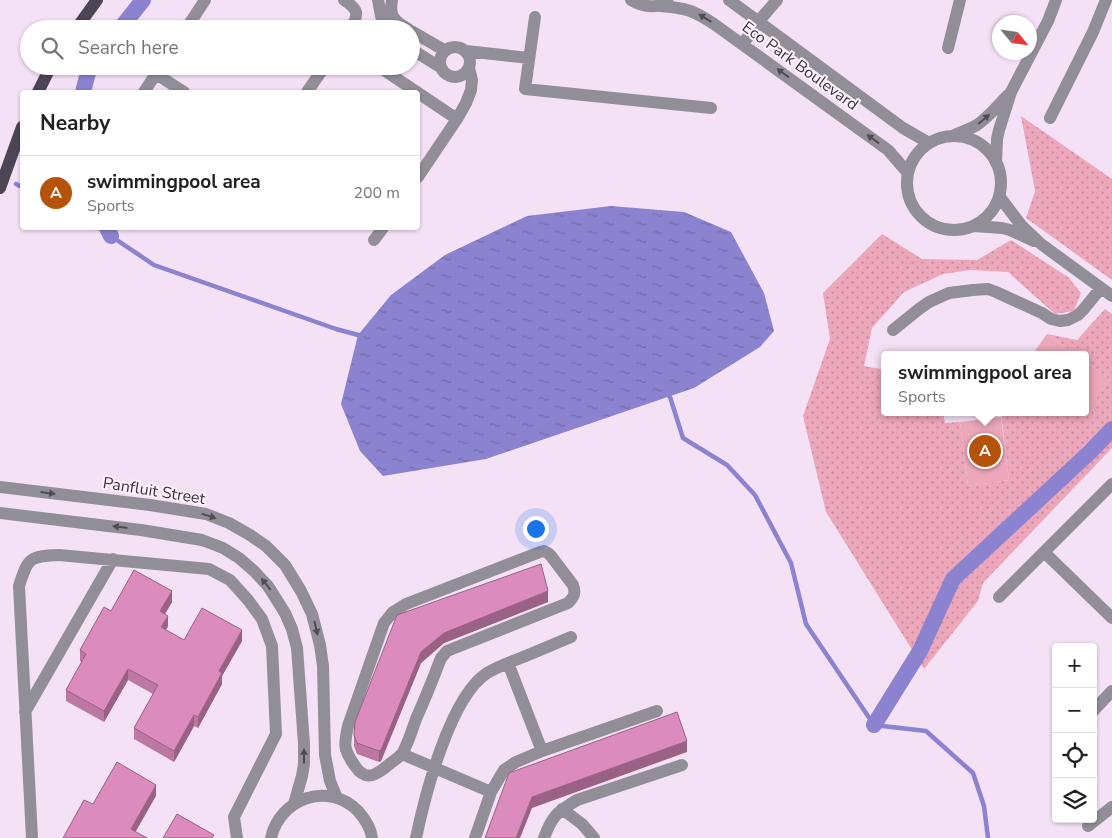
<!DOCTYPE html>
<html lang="en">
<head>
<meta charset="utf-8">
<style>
	body { margin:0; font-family:"Nunito Sans",sans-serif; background:#f6f6f6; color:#202124 }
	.controls { position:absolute; right:15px; bottom:15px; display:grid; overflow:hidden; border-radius:5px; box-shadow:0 1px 4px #0004 }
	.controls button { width:45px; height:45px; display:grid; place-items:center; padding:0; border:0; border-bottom:1px solid #e0e0e0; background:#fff; color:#202124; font:25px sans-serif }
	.compass { position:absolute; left:992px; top:15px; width:45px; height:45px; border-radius:50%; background:#fff; box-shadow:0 1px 4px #0004; rotate:119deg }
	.you { position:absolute; left:535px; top:528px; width:18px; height:18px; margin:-12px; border:4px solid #fff; border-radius:50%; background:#1a73e8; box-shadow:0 0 0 8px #1a73e833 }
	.badge { display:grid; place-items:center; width:32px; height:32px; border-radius:50%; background:#b45309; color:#fff; font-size:16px; font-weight:700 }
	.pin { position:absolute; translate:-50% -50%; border:2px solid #fff; box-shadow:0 1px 5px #0006 }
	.popup { position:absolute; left:881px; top:351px; width:208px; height:65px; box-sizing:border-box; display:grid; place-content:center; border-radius:5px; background:#fff; filter:drop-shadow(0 1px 4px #0005); font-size:16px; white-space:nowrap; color:#757577 }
	.popup b { font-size:19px; color:#202124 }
	.popup::after { content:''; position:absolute; left:50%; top:100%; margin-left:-10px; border:10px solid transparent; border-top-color:#fff }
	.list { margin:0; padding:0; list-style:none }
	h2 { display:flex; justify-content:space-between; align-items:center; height:65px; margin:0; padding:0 20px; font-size:21px }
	h2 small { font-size:16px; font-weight:400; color:#757577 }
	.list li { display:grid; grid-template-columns:32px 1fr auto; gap:15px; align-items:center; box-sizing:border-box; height:75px; padding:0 20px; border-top:1px solid #e0e0e0 }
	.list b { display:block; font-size:19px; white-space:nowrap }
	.list p { margin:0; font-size:16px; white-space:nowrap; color:#757577 }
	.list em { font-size:16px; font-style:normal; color:#757577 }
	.icon { flex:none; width:28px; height:28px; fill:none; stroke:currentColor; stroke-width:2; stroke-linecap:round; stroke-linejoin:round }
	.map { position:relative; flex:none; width:1112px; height:838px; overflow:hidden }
	.search { position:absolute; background:#fff; box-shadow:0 1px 4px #0004; left:20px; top:20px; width:400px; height:55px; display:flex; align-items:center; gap:12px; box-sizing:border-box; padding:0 18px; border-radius:28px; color:#757577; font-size:19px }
	.panel { position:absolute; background:#fff; box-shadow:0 1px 4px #0004; left:20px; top:90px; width:400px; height:140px; border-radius:5px }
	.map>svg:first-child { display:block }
	.grass { fill:#eda7bb }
	.park { fill:url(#park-dots) }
	.water { fill:url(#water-ripples) }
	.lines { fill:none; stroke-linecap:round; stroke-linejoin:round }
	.stream { stroke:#8b82d0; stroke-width:4.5 }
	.canal { stroke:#8b82d0; stroke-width:16 }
	.minor { stroke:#928e97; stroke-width:12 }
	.major { stroke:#4c4555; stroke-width:12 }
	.wall { fill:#bc78a3 }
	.shaded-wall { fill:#996184 }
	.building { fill:#db8bbd; stroke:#996184 }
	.oneway { fill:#524b54 }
	.labels { text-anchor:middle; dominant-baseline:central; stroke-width:4; stroke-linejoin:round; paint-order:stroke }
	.street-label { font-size:16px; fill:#3d353d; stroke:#fdf1fd }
</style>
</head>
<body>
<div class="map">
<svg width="1112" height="838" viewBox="0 0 1112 838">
	<defs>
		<pattern id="park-dots" width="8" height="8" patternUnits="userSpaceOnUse" patternTransform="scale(1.25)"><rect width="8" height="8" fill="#eda7bb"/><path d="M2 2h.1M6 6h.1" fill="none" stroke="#c18999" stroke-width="1.8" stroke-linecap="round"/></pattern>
		<pattern id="water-ripples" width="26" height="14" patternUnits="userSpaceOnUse" patternTransform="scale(1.25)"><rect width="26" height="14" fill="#8b82d0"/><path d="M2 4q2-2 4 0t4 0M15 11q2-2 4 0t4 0" fill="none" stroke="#736baa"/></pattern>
	</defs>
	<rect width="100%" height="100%" fill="#f4e1f5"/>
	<path class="grass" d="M1047,334l29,21h-44z
		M1085,361l25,19 -23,33 -2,-2z
		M1001,417l8,63 -41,6 -8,-64z"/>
	<path class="park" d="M1021,116l91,63v101l-86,-62 9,-27z
		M882,234l40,25 55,1 34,-20 57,37 13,16 -7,18 -19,3 -47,-42 -38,-2 -27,4 -39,18 -32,36 -8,38 21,4v42h58l2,11 15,-1 8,64 41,-6 -8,-68h84v-1l2,1 23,-32 -25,-19v-6h-9l-29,-21 30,6 28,-31 7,5v134l-129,135 -5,18 -54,68 -98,-157 -23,-96 27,-77 -7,-46z"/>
	<path class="water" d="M611,206l73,6 47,20 33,61 10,38 -14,16 -66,41 -208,71 -103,17 -23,-25 -19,-47 17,-69 33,-40 54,-40 82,-39z"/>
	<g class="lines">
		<path class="stream" d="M16,184l6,3
			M99,228l55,37 182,64 26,7
			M667,394l3,3 13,41 44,27 28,30 36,68 15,61 68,101 52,6 47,42 11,33 4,32"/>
		<path class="canal" d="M120,29l23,-29
			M83,92l6,-23 2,-3
			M107,228l4,8
			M874,725l46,-74 33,-72 137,-127 22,-23"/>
		<path class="minor" d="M344,0c14,9 16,14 6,29
			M378,0l3,16 4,13
			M392,0c-3,16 2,21 16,29
			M631,0c11,7 24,8 37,3
			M729,0l174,128 26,15
			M660,6c26,2 33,4 54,18l174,126 20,23
			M535,17l-10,72 186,19
			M186,29l19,-29
			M411,31l33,19
			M743,44l15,-22 19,-22
			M440 62a15 15 0 1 1 30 0a15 15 0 1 1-30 0Z
			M948,48l12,-48
			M411,49l29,18
			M466,51l63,7
			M378,66l79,53
			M156,74l28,18
			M144,92l17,-26
			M307,92l18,-26
			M1050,118l43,-86 13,-32
			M954,135c8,-3 16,-6 23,-10 12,-8 21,-20 31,-30
			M907 183a47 47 0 1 1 94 0a47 47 0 1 1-94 0Z
			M996,163l1,-24 2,-9 12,-38 37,-71 8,-21
			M418,177l39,-58 9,-16 5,-13 1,-10 -3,-12
			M999,196l22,29 20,19 71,52
			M974,226l28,2 8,2 24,11
			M374,240l9,-12
			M893,330l26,-21 10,-7 20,-9 24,-3 15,-1 8,3 46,21 9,6 9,2 8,-1 10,-5 5,-5 18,-22
			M0,487l150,18 56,9 23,9 21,12 16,11 19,19 16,26 11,23 8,31 3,21 2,89 5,26 7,17
			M0,513l141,17 61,10 21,8 16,10 15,13 14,15 17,27 7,16 5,19 7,96v20l-2,12 -8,28
			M544,551l4,2 3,3 22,29c3,8 1,12 -5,18l-121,48 -6,7c-8,21 -16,41 -25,61 -4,11 -7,22 -13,33 -2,4 -7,7 -11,10 -13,11 -25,22 -37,4 -12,-17 -11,-21 -7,-40l36,-103 9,-11 13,-8 134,-52z
			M1044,552l68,66
			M999,597l113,-113
			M508,663l34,88
			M1093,711l19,-20
			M25,712l88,-153
			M402,754l89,38
			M562,809l20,15 12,14
			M1088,826l24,-19
			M32,838l-13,-252c9,-28 10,-30 40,-31l150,14 21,11 18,20 14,19 10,27 4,88 -42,83 3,21
			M271,838c9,-40 57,-57 87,-27 7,8 13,17 14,27
			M416,838c9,-43 34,-141 71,-165 10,-6 21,-10 31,-14 18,-7 36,-15 53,-22
			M475,838l16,-46 13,-22 12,-8 26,-11 115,-40
			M544,838c8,-22 13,-26 33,-38l105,-35"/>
		<path class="major" d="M76,29l21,-29
			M38,92l13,-26
			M0,188l22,-61"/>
	</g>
	<path class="wall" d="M172,602l-7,12 3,12 -2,4 18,10 58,1 -20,35v8l-24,44 -4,-2 -20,36 -40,-23v-11l19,-34 -25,-14 -24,42 -38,-21v-11l16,-28 -2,-1v-11z
		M548,602l-104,41 -23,20 -40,98 -2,1 -22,-8 -3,-8v-18l43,-113z"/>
	<path class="shaded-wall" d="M172,591v11l-12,20v-11z
		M548,591v11l-104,41 -23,20 -40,98 -2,1v-11l42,-99 23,-19z
		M168,616v10l-7,12v-11z
		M242,630v11l-20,35v8l-24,44v-11l21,-46z
		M128,669v11l-24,42v-11z
		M194,715v11l-20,36v-11z
		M687,741v11l-155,56 -12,30h-4l16,-41z
		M156,785v11l-24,42 -1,-9z"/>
	<path class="building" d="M541,564l7,27 -104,42 -23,19 -40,98 -2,1 -22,-8 -3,-8 1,-13 42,-107z
		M134,570l38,21 -12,20 8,5 -7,11 23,13 18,-32 40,22 -23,41 3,2 -24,44 -4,-2 -20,36 -40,-23 24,-43 -30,-16 -24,42 -38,-21 20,-36 -6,-4 24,-43 7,4z
		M677,712l10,29 -155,56 -16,41h-31l24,-65z
		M117,762l39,23 -25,44 16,9h-84l21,-38 9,4z
		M177,814l37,21 -2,3h-49z"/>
	<defs><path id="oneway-solid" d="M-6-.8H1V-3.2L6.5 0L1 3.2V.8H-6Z" transform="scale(1.25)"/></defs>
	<g class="oneway">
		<use href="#oneway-solid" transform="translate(705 18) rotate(-149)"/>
		<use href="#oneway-solid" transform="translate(783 73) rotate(-144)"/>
		<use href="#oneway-solid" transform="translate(984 119) rotate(-41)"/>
		<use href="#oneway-solid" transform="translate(873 139) rotate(-144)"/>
		<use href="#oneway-solid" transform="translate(48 493) rotate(7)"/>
		<use href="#oneway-solid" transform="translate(209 516) rotate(17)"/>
		<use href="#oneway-solid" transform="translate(120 527) rotate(-173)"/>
		<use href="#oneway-solid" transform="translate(266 584) rotate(-129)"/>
		<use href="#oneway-solid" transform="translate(316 628) rotate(77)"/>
		<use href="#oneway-solid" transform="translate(304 756) rotate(-90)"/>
	</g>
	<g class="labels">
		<g class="street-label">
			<text transform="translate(800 66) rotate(36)">Eco Park Boulevard</text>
			<text transform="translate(154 491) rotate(9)">Panfluit Street</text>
		</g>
	</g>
</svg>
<div class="controls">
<button>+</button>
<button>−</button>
<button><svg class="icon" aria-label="locate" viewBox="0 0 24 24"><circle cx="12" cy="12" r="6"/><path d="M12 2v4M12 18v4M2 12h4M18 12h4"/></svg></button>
<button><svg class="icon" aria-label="layers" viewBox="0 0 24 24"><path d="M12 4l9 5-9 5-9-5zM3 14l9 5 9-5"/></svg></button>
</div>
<svg class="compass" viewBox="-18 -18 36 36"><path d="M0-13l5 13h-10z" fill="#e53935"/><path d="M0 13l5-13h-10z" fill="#757577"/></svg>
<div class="you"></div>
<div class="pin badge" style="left:985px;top:451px">A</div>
<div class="popup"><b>swimmingpool area</b>Sports</div>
<div class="search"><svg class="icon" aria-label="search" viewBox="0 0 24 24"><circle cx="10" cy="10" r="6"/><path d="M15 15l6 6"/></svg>Search here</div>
<section class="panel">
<h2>Nearby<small></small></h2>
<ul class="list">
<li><span class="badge">A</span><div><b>swimmingpool area</b><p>Sports</p></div><em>200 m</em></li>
</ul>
</section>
</div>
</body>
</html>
